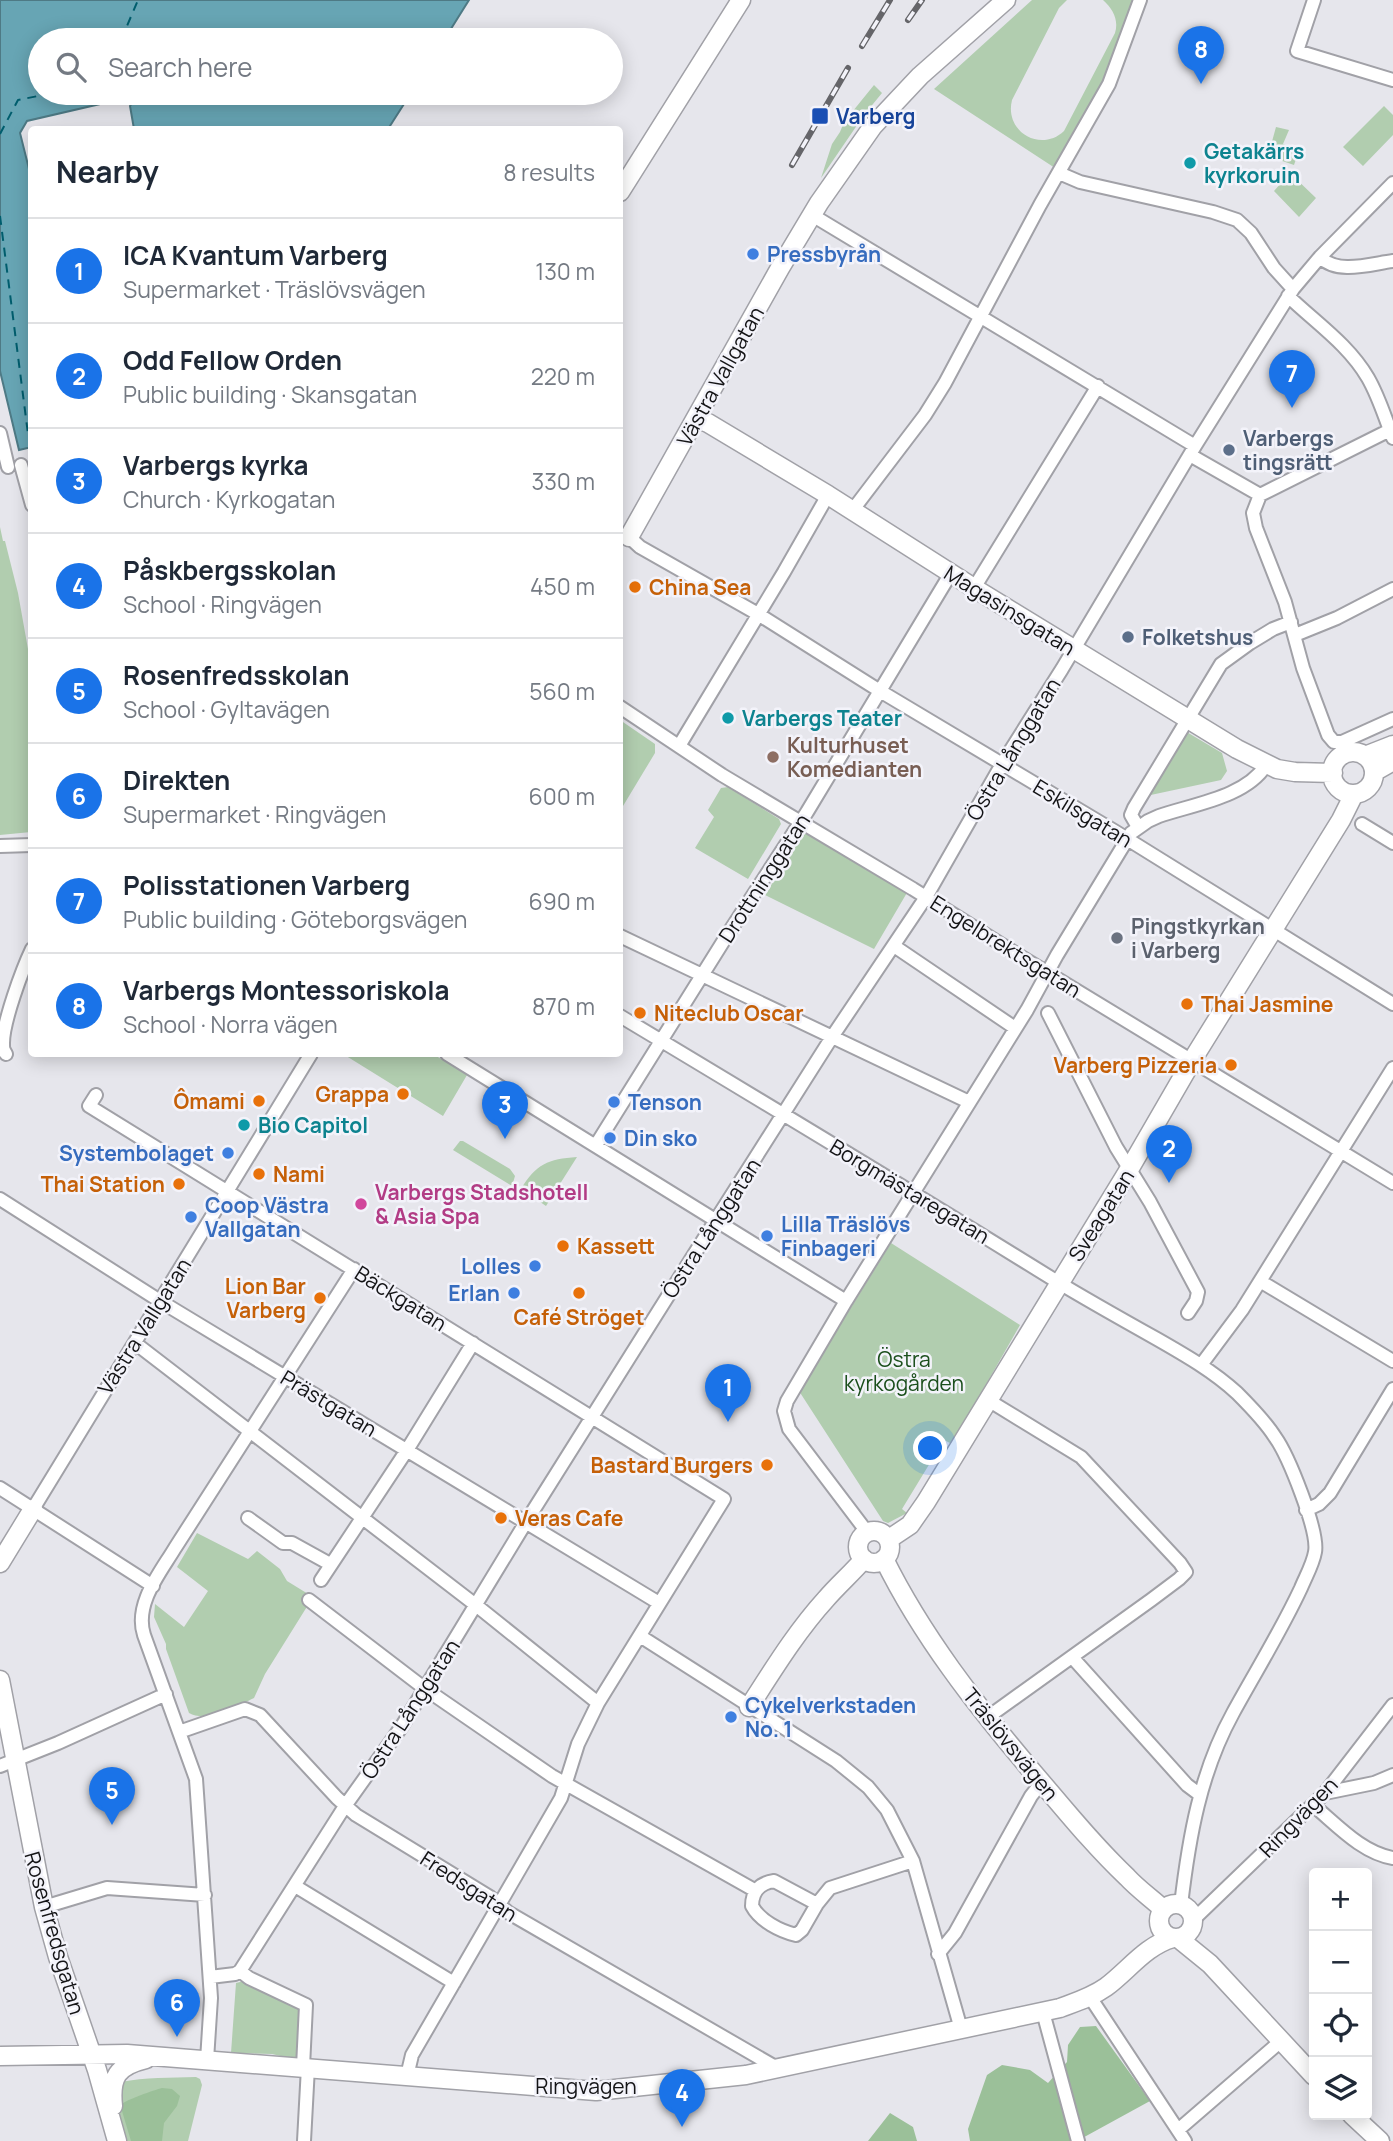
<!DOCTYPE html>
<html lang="en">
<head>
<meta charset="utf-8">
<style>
	body { margin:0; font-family:Manrope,sans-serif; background:#f2f2f3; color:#1f2937 }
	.controls { position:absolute; right:21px; bottom:21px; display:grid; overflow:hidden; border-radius:7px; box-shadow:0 4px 18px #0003 }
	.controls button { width:63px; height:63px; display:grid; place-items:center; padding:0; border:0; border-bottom:2px solid #e0e1e3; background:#fff; color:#1f2937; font:35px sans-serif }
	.you { position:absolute; left:931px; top:1449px; width:24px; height:24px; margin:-18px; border:5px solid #fff; border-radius:50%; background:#1a73e8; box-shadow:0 0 0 10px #1a73e833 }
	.badge { display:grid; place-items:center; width:46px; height:46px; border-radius:50%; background:#1a73e8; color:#fff; font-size:23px; font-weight:700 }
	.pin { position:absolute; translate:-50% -58px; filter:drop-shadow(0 2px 4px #0008) }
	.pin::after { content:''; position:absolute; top:37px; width:24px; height:21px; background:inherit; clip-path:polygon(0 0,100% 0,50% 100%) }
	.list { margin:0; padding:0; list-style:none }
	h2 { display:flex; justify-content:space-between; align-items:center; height:91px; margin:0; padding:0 28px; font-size:30px }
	h2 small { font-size:23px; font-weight:400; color:#747a83 }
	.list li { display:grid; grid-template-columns:46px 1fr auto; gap:21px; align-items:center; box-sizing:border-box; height:105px; padding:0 28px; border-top:2px solid #e0e1e3 }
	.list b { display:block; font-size:26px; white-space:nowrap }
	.list p { margin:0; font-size:23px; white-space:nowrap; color:#747a83 }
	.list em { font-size:23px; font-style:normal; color:#747a83 }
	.icon { flex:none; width:38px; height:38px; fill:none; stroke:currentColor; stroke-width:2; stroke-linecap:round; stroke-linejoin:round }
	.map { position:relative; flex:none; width:1393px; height:2141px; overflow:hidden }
	.search { position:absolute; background:#fff; box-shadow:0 4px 18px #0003; left:28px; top:28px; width:595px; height:77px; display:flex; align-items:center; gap:18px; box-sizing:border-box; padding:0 24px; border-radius:38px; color:#747a83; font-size:26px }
	.panel { position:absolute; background:#fff; box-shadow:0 4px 18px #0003; left:28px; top:126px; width:595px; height:931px; border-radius:7px }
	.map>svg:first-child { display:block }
	.green { fill:#b1cdaf }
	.forest { fill:#9bc099 }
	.water { fill:#67a5b4; stroke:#4e7a85; stroke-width:2 }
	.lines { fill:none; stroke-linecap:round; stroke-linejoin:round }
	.ferry { stroke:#005d6d; stroke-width:2; stroke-dasharray:9 7; stroke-linecap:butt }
	.street-casing { stroke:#a1a1a7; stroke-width:16 }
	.secondary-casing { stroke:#a1a1a7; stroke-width:21 }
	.street { stroke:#fff; stroke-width:12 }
	.secondary { stroke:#fff; stroke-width:18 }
	.rail-casing { stroke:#656569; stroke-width:6 }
	.rail { stroke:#f3f3fa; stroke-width:3.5; stroke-dasharray:10; stroke-linecap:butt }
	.transit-dot { fill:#1a4fb4; stroke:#f3f3fa; stroke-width:2.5 }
	.culture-dot { fill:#0f9aa8; stroke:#f3f3fa; stroke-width:2.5 }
	.shop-dot { fill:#3f7fe0; stroke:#f3f3fa; stroke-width:2.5 }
	.service-dot { fill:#5c6f8a; stroke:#f3f3fa; stroke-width:2.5 }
	.food-dot { fill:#e8710a; stroke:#f3f3fa; stroke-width:2.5 }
	.education-dot { fill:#8d6e63; stroke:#f3f3fa; stroke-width:2.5 }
	.worship-dot { fill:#6b7280; stroke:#f3f3fa; stroke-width:2.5 }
	.hotel-dot { fill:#d1479c; stroke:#f3f3fa; stroke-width:2.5 }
	.labels { text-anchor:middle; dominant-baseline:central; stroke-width:5; stroke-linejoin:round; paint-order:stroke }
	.transit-label { font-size:21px; font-weight:bold; fill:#164399; stroke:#f3f3fa; text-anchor:start }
	.culture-label { font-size:21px; font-weight:bold; fill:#0d838f; stroke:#f3f3fa; text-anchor:start }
	.shop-label { font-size:21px; font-weight:bold; fill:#366cbe; stroke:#f3f3fa; text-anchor:start }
	.street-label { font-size:21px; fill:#141416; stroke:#f3f3fa }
	.service-label { font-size:21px; font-weight:bold; fill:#4e5e75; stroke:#f3f3fa; text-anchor:start }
	.food-label { font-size:21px; font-weight:bold; fill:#c56008; stroke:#f3f3fa; text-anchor:start }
	.education-label { font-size:21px; font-weight:bold; fill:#785e54; stroke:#f3f3fa; text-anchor:start }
	.worship-label { font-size:21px; font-weight:bold; fill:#5b616d; stroke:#f3f3fa; text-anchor:start }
	.hotel-label { font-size:21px; font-weight:bold; fill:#b23c85; stroke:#f3f3fa; text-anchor:start }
	.park-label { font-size:21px; fill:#1b4f1c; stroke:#f3f3fa }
</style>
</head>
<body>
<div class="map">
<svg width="1393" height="2141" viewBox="0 0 1393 2141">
	<rect width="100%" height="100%" fill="#e6e6ec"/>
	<path class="green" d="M1032,0h35l-8,8 -47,92c-8,32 29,53 52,31l51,-98c4,-13 -2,-24 -12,-33h30c-16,61 -47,114 -78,168l-121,-79z
		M874,85l8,8 -18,22 -43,63 11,-34 8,-12 4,-10z
		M1384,106l9,9v20l-30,31 -20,-19z
		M1276,127l13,3 -6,14 16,6 -5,15 -26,-9z
		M1290,173l26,25 -17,19 -25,-26z
		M0,527l3,14h2l13,52 13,73v166l-31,3z
		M620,720l35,24v9l-35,58z
		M1185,731l37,22 5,18 -6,9 -75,16z
		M728,787l51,32 2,5 -33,55 -53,-31 19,-31 -6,-7 13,-22z
		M806,830l102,61 -34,58 -109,-54z
		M343,1054h90l34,21 -24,41z
		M460,1141h3l47,28 5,7 -3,10 -59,-36z
		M577,1157l-31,49 -25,-17c15,-25 27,-30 56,-32z
		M891,1243l129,82 -68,119 -8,-4 -42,69 5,4 -19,10 -5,-2 -84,-130z
		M197,1533l51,26 9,-8 23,18 7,12 26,16 -48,77 -11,24c-18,9 -47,25 -65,15l-23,-64v-5l-12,-27 1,-13 29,23 24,-36 -31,-24z
		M244,1981l56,27 -3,49 -8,1 -17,-4 -41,-1 5,-70z
		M196,2077l4,2 2,6 -14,56h-65l-4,-30 2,-29c24,-5 50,-4 75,-5z"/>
	<path class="forest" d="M1096,2026l54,75 -73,40h-107l-2,-12 19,-54 15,-10 28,5 18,13 19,-21 1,-17 12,-18z
		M162,2088l10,1 8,7 -3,10 -13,17 -2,18h-31l-9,-30v-7c4,-4 32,-14 40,-16z
		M890,2113l23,14 4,14h-49z"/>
	<path class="water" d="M0,0h469l-25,40h-404v53h371l-23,36h-254l-4,-23 5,-7 -4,-4 -5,3 -99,23 -7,12 12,48v266l-13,3 -19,-79z"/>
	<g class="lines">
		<path class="ferry" d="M121,40l17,-40
			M0,134l18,-34 35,-7
			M0,216l28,218h4"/>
		<g class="street-casing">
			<path id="street" d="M1314,0l-17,51 96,29
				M1059,173l21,9 133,30 24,8 14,13 23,35 19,21
				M812,215l383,231
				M1320,257c18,18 50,7 73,4
				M1288,296c28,27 60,48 80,82 11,19 17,40 25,60
				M0,433l8,34
				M1190,455l70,40 130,-65
				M21,465l11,40
				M1260,495l-7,18 3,15 29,74 18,66 25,67 6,7h8l51,-23
				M852,511l73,-96 20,-32 95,-178 69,-121 31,-84
				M629,537l11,10 118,67 122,77 236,141 277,172
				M974,588l124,-202
				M1295,635l42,-17 56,-29
				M620,707l102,68 191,114 110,69 370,225
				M679,746l105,-174 44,-77
				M1362,824l31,19
				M1138,827l-7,-12 3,-7 87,-144 29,-21 23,-14 18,-7
				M0,846l32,-1
				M620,936l349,166
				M894,946l121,82
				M1048,1013l68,134 34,55 48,90 -2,9 -8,12
				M620,1016c145,87 291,175 436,265 33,20 67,39 101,58 28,16 56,32 80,54 13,13 28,28 38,44 13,18 44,94 40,115 -2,12 -9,24 -14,36 -20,43 -45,83 -68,125 -33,60 -44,124 -52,192
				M6,1054c-3,-5 -3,-5 -3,-11 0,-21 19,-73 29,-94
				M447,1054l399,247
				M96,1095l-7,11 635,393 -126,204 -20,41 -17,54 -149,257 -5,21
				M596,1145l130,-208 81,-125 144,-239
				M0,1199l160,102 499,302
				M1260,1281l133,80
				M135,1343l342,263 121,97
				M1201,1365l41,-55 151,-242
				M988,1400l93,57 99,106 6,9 -7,7 -28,21 -163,117
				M0,1488l153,98
				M33,1509l278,-455
				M1306,1510l13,-6 11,-11 63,-104
				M248,1518l35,25h9l38,21
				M867,1532l-78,-103 -5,-18 3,-10 59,-100 181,-291 30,-55 74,-122 17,-12 11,-5c35,-12 87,-19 107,-51
				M321,1580l86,-130 66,-107
				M309,1600l115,88 128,88 204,115
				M640,1636l196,125 32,26 19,23 26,51 48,168
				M1072,1657l115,128 12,9
				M179,1732l66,-23 15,6 77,83 19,17 134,82 19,16 268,155
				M0,1766l58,-23 108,-49
				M1325,1793l49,-10 19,-8
				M1313,1805c24,20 49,48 80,53
				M774,1881l43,23 -15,26 -6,5c-16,-4 -36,-14 -44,-29 0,-15 8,-23 22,-25z
				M295,1886l159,97
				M817,1904l13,-16 83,-27
				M44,1907l63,-19 98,7
				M1193,1920l132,-127 68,-88
				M938,1954l17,-21 76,-137 11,-14
				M240,1971l9,7 57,27 -3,62
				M210,1977l25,-3 5,-3 105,-165 57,-80 124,-204 169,-269 137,-216 94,-140 76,-133 60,-95 133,-223 98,-157 27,-32 73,-74
				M1090,1997l95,144
				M1043,2012l35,129
				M207,2060l4,-62 -15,-219 -52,-144c-10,-31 16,-62 31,-87l179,-279
				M1178,2130l103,-89
				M304,2141l4,-74"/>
		</g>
		<g class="secondary-casing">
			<path id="secondary" d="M620,192l121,-192
				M697,419l11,4 120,72 146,93 263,161 40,20 18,3 38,1
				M629,537l151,-269 39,-65 54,-77 47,-50 86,-76
				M1332 773a21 21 0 1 1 42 0a21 21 0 1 1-42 0Z
				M1365,756l28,-11
				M1374,772l19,-11
				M858 1547a16 16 0 1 1 32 0a16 16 0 1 1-32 0Z
				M889,1539l21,-14 16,-23 204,-334 66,-114 145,-234 13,-26
				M884,1559c38,77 92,146 147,211 31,36 61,74 96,107 11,12 24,21 36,32
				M0,1563l33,-54
				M0,1680l44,227 14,50 39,113 20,71
				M749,1707c24,-37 47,-75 77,-108 12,-14 26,-26 38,-40
				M1159 1921a17 17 0 1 1 34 0a17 17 0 1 1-34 0Z
				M1178,1938l32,26 104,112
				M0,2056l127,-2 469,37 150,-16 314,-67c16,-6 32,-11 46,-21 23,-17 39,-41 67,-49
				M113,2106c-3,-29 4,-40 33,-47
				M1352,2115l28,26"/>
		</g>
		<use href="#street" class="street"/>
		<use href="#secondary" class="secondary"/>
		<g class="rail-casing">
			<path id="rail" d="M908,20l14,-20
				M862,46l28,-46
				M792,165l56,-97"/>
		</g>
		<use href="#rail" class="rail"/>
	</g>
	<rect class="transit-dot" x="811" y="107" width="18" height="18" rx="3.5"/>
	<g class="culture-dot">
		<circle cx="1190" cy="163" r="7"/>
		<circle cx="728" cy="718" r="7"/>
		<circle cx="244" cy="1125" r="7"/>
	</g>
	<g class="shop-dot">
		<circle cx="753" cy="254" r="7"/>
		<circle cx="614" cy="1102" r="7"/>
		<circle cx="610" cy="1138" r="7"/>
		<circle cx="228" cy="1153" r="7"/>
		<circle cx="191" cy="1217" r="7"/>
		<circle cx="767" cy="1236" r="7"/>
		<circle cx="535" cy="1266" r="7"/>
		<circle cx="514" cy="1293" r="7"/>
		<circle cx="731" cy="1717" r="7"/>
	</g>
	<g class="service-dot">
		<circle cx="1229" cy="450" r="7"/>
		<circle cx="1128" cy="637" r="7"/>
	</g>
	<g class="food-dot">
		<circle cx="635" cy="587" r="7"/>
		<circle cx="1187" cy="1004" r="7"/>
		<circle cx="640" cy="1013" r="7"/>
		<circle cx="1231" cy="1065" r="7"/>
		<circle cx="403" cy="1094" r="7"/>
		<circle cx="259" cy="1101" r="7"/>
		<circle cx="259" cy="1174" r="7"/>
		<circle cx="179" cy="1184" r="7"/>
		<circle cx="563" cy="1246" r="7"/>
		<circle cx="579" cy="1293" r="7"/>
		<circle cx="320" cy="1298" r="7"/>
		<circle cx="767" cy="1465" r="7"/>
		<circle cx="501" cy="1518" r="7"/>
	</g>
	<circle class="education-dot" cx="773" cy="757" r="7"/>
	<circle class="worship-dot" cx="1117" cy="938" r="7"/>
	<circle class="hotel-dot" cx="361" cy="1204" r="7"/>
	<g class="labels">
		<g class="transit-label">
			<text x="836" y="116">Varberg</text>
		</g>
		<g class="culture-label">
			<text x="1204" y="151">Getakärrs<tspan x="1204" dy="24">kyrkoruin</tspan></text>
			<text x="742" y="718">Varbergs Teater</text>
			<text x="258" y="1125">Bio Capitol</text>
		</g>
		<g class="shop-label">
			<text x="767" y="254">Pressbyrån</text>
			<text x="628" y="1102">Tenson</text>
			<text x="624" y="1138">Din sko</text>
			<text x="214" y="1153" text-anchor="end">Systembolaget</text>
			<text x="205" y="1205">Coop Västra<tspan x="205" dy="24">Vallgatan</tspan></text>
			<text x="781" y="1224">Lilla Träslövs<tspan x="781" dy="24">Finbageri</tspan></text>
			<text x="521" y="1266" text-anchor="end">Lolles</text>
			<text x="500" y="1293" text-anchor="end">Erlan</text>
			<text x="745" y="1705">Cykelverkstaden<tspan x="745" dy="24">No. 1</tspan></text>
		</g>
		<g class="street-label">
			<text transform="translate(720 376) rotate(-61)">Västra Vallgatan</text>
			<text transform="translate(1010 610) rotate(32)">Magasinsgatan</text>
			<text transform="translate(1013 749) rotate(-59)">Östra Långgatan</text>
			<text transform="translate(1083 813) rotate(31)">Eskilsgatan</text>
			<text transform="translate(764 878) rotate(-57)">Drottninggatan</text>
			<text transform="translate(1006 946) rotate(32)">Engelbrektsgatan</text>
			<text transform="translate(910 1191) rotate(31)">Borgmästaregatan</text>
			<text transform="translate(1101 1215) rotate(-58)">Sveagatan</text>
			<text transform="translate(711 1228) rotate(-57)">Östra Långgatan</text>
			<text transform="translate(401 1298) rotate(32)">Bäckgatan</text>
			<text transform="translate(144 1326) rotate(-58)">Västra Vallgatan</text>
			<text transform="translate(329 1403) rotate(31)">Prästgatan</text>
			<text transform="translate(410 1709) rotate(-57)">Östra Långgatan</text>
			<text transform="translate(1011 1744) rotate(51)">Träslövsvägen</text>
			<text transform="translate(1298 1817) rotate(-46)">Ringvägen</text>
			<text transform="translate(469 1886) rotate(33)">Fredsgatan</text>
			<text transform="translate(55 1933) rotate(74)">Rosenfredsgatan</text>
			<text x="586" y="2086">Ringvägen</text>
		</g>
		<g class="service-label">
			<text x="1243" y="438">Varbergs<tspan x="1243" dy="24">tingsrätt</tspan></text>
			<text x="1142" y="637">Folketshus</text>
		</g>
		<g class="food-label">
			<text x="649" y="587">China Sea</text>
			<text x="1201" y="1004">Thai Jasmine</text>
			<text x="654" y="1013">Niteclub Oscar</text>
			<text x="1217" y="1065" text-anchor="end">Varberg Pizzeria</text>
			<text x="389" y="1094" text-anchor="end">Grappa</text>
			<text x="245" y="1101" text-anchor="end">Ômami</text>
			<text x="273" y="1174">Nami</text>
			<text x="165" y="1184" text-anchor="end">Thai Station</text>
			<text x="577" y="1246">Kassett</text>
			<text x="306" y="1286" text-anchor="end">Lion Bar<tspan x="306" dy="24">Varberg</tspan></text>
			<text x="579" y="1317" text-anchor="middle">Café Ströget</text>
			<text x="753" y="1465" text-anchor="end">Bastard Burgers</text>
			<text x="515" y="1518">Veras Cafe</text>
		</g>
		<g class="education-label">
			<text x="787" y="745">Kulturhuset<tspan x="787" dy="24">Komedianten</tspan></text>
		</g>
		<g class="worship-label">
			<text x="1131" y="926">Pingstkyrkan<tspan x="1131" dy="24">i Varberg</tspan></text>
		</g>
		<g class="hotel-label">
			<text x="375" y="1192">Varbergs Stadshotell<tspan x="375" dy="24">&amp; Asia Spa</tspan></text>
		</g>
		<g class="park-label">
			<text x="904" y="1359">Östra<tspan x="904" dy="24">kyrkogården</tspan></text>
		</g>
	</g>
</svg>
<div class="controls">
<button>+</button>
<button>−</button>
<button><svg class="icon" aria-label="locate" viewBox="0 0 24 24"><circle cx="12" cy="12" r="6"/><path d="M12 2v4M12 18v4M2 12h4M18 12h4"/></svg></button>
<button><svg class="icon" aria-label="layers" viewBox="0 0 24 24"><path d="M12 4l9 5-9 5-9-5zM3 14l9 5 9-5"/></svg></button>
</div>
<div class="you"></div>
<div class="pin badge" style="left:728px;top:1422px">1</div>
<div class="pin badge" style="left:1169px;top:1183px">2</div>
<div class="pin badge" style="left:505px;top:1139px">3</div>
<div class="pin badge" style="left:682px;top:2127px">4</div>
<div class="pin badge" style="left:112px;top:1825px">5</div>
<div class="pin badge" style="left:177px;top:2037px">6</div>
<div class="pin badge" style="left:1292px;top:408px">7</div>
<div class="pin badge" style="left:1201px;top:84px">8</div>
<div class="search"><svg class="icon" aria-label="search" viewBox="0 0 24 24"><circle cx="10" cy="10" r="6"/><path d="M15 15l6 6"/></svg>Search here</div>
<section class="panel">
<h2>Nearby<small>8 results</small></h2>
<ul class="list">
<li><span class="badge">1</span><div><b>ICA Kvantum Varberg</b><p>Supermarket · Träslövsvägen</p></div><em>130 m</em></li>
<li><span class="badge">2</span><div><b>Odd Fellow Orden</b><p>Public building · Skansgatan</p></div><em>220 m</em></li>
<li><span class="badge">3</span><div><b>Varbergs kyrka</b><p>Church · Kyrkogatan</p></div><em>330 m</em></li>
<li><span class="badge">4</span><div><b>Påskbergsskolan</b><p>School · Ringvägen</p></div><em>450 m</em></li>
<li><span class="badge">5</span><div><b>Rosenfredsskolan</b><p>School · Gyltavägen</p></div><em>560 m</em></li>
<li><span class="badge">6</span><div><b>Direkten</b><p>Supermarket · Ringvägen</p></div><em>600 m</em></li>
<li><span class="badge">7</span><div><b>Polisstationen Varberg</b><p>Public building · Göteborgsvägen</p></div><em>690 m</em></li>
<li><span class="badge">8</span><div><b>Varbergs Montessoriskola</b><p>School · Norra vägen</p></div><em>870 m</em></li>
</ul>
</section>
</div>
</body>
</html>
